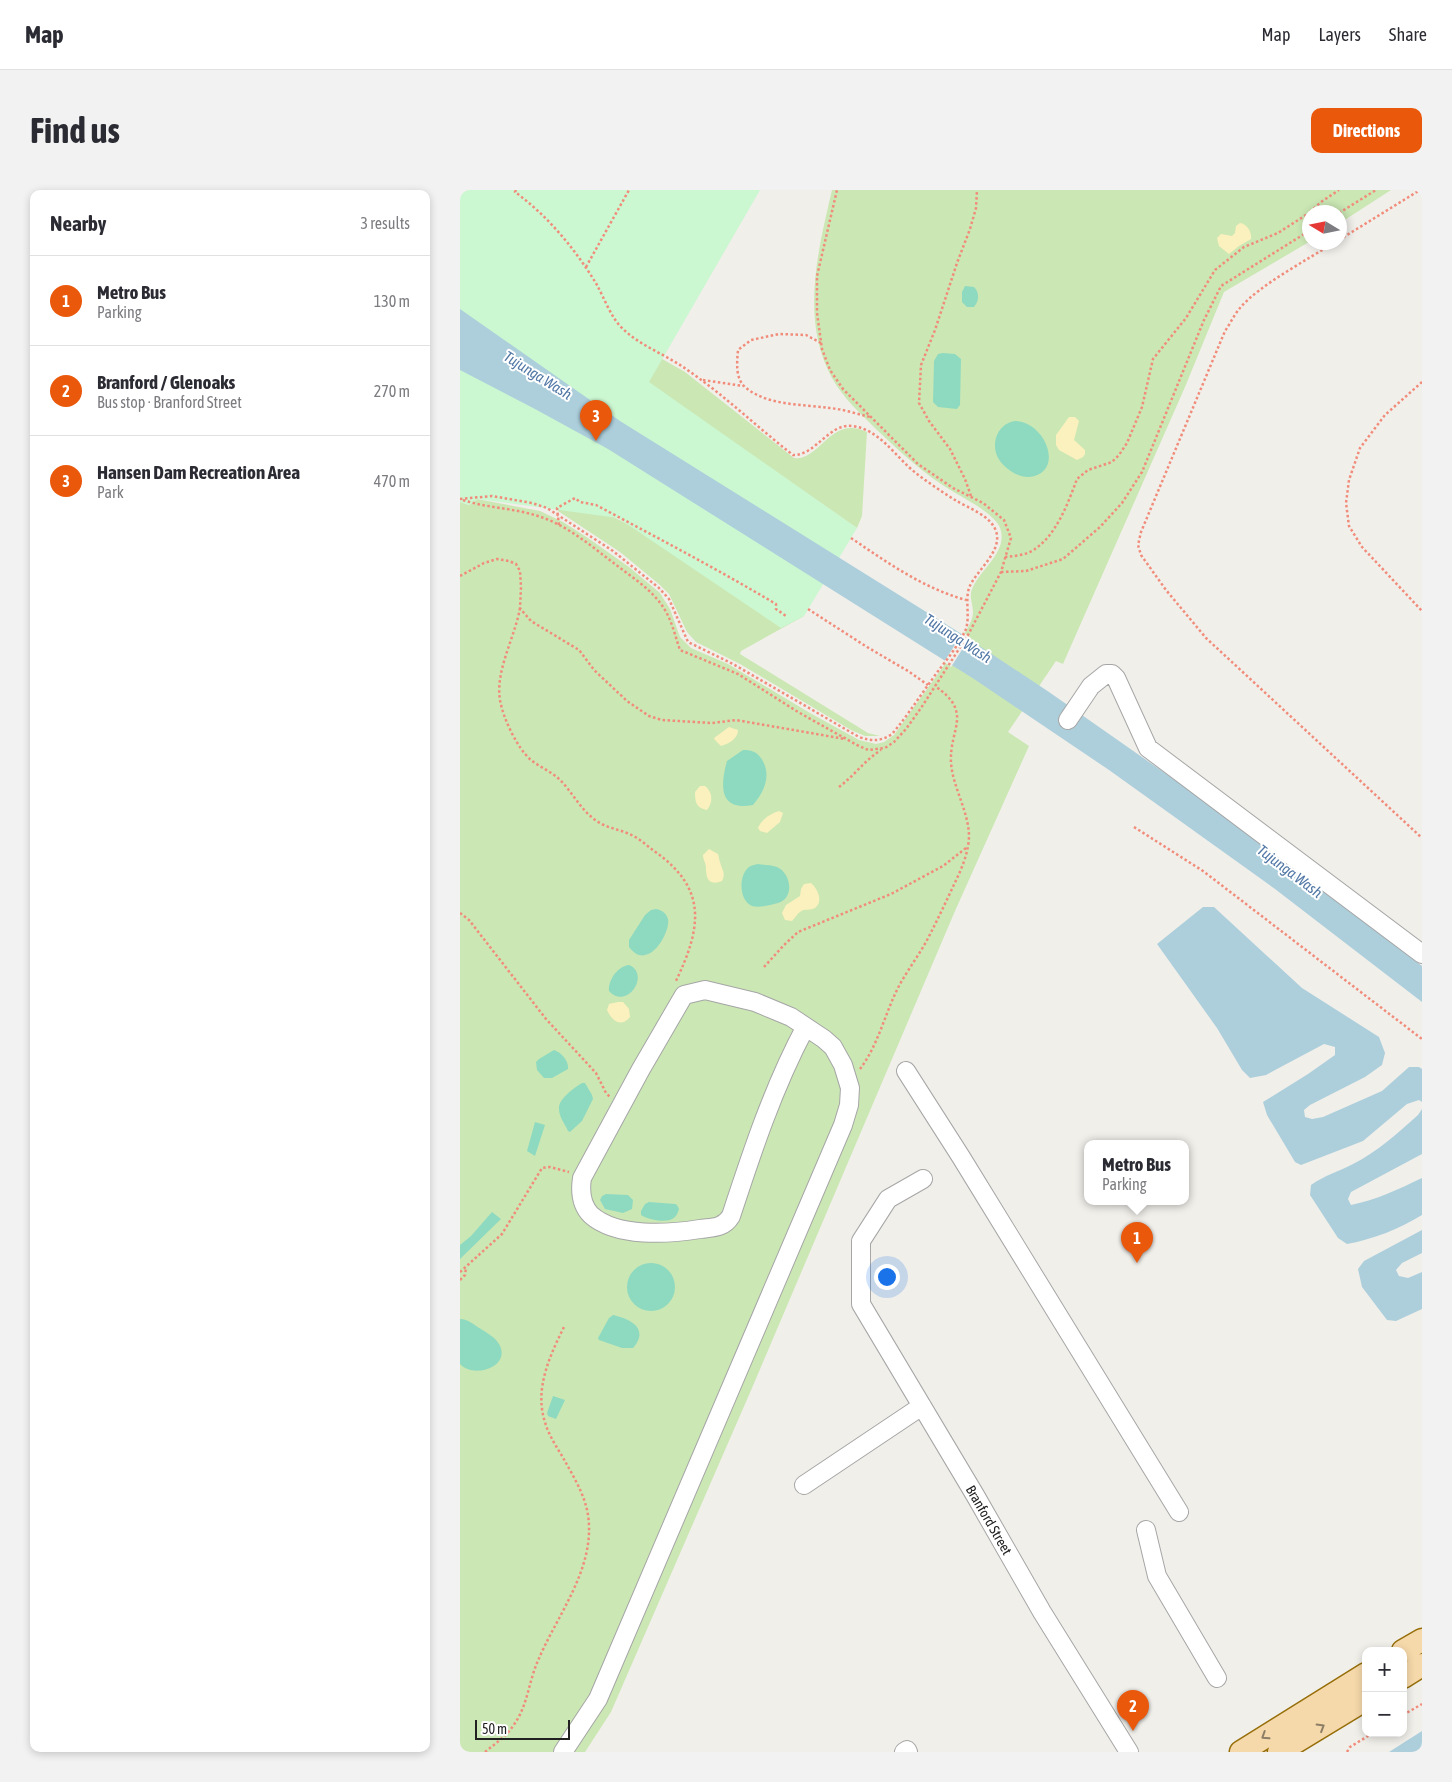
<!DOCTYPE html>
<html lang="en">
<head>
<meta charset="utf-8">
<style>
	body { margin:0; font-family:"Asap Condensed",sans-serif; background:#f2f2f3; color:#2b2b33 }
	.controls { position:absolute; right:15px; bottom:15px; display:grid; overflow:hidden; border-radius:10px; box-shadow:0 2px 8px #0003 }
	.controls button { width:45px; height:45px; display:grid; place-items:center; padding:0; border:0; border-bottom:1px solid #e1e1e2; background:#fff; color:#2b2b33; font:25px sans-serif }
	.compass { position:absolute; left:842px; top:15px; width:45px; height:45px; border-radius:50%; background:#fff; box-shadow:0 2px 8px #0003; rotate:280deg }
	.scale { position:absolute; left:15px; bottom:12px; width:95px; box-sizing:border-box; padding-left:5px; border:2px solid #222; border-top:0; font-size:14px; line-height:18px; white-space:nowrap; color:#222; -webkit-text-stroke:4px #fff; paint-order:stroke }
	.you { position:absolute; left:426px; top:1086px; width:18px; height:18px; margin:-12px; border:4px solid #fff; border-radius:50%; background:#1a73e8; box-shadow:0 0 0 8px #1a73e833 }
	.badge { display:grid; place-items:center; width:32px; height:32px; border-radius:50%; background:#ea580c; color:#fff; font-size:16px; font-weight:700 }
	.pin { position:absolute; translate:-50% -41px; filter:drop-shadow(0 1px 2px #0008) }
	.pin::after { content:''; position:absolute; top:26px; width:18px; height:15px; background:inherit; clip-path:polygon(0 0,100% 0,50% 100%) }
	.popup { position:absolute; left:624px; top:950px; width:105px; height:65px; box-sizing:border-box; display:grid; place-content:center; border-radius:10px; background:#fff; filter:drop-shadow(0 1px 4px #0005); font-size:16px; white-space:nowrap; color:#7c7c81 }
	.popup b { font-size:19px; color:#2b2b33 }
	.popup::after { content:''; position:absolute; left:50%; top:100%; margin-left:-10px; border:10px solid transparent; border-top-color:#fff }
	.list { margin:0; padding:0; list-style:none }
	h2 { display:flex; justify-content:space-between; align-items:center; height:65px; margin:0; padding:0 20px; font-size:21px }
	h2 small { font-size:16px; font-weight:400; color:#7c7c81 }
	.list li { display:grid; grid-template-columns:32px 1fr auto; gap:15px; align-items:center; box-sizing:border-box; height:90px; padding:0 20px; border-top:1px solid #e1e1e2 }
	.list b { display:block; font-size:19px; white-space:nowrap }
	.list p { margin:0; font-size:16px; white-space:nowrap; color:#7c7c81 }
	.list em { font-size:16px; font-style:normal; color:#7c7c81 }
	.map { position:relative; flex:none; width:962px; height:1562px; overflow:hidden; border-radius:10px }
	header { display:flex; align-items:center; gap:30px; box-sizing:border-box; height:70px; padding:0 25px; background:#fff; border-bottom:1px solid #e1e1e2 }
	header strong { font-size:24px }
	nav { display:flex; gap:28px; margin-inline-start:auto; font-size:18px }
	.intro { display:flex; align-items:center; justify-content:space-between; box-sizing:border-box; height:120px; padding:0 30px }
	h1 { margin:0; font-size:35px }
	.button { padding:12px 22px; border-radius:10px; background:#ea580c; color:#fff; font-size:18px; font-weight:700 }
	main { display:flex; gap:30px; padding:0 30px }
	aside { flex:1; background:#fff; border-radius:10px; box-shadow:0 2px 8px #0003 }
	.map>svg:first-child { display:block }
	.grass { fill:#cbe7b4 }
	.sand { fill:#fbf1be }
	.park { fill:#cbf7d1 }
	.pitch { fill:#8edac0 }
	.water { fill:#adcfdc }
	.pier { fill:#f1efea }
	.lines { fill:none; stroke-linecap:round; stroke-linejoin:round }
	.minor-casing { stroke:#a6a6a6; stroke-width:20 }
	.major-casing { stroke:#966e0a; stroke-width:25 }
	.path { stroke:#f18c7b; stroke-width:2.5; stroke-dasharray:2.5 2.5; stroke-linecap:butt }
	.minor { stroke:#fff; stroke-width:18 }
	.major { stroke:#f6d9aa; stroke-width:22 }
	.oneway { stroke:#8c7e66 }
	.labels { text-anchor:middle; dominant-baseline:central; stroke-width:4; stroke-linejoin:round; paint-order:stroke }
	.street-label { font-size:14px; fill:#222; stroke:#fff }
	.water-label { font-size:15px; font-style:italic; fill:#5077a5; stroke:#fff }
</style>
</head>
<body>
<header>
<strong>Map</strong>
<nav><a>Map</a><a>Layers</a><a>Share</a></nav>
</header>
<div class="intro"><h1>Find us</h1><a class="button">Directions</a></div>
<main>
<aside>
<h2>Nearby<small>3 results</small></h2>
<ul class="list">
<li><span class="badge">1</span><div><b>Metro Bus</b><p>Parking</p></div><em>130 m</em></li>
<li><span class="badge">2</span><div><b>Branford / Glenoaks</b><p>Bus stop · Branford Street</p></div><em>270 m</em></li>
<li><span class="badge">3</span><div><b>Hansen Dam Recreation Area</b><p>Park</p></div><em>470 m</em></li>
</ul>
</aside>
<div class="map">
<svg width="962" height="1562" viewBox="0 0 962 1562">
	<rect width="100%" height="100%" fill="#f1efea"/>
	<path class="grass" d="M372,0h559l-51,33 -1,-11h-30v30l-85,50 -39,95 -122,277 -7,-3 -48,71 21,14 -74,165 -203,477 -141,324 -26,40h-125v-1250l9,3 8,-6 63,12 23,11 25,16 41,29 31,26 10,16 10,28 11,11 37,16 82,49 49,27 17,4 8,-2 10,-7 51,-71 -1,-2 19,-30 2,1c3,-6 8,-13 8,-21 0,-9 -5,-16 0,-25 8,-18 33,-34 28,-56 -3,-16 -36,-32 -49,-40 -28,-17 -52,-39 -76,-62 -15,-15 -33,-31 -44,-51 -32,-58 -14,-128 0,-188z
		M190,162l35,20 109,86c26,3 37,-44 73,-26l-5,84 -5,12 -209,-145z
		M136,318l182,93 26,15 -63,35 -1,3 128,79 12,3h-15l-14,-6 -111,-66 -44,-22 -9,-10 -18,-38 -9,-9 -40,-33 -62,-41v-2z"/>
	<path class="sand" d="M780,33c7,1 12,9 11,16l-12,7 -10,8 -10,-8 -2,-8 4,-4 11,2 3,-3 1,-7z
		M609,227h6l4,4 -5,19 11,10v4l-2,3 -6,3 -18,-10 -3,-5v-10z
		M269,537l9,3c0,9 -10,14 -17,16l-6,-6 -1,-2z
		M240,596h5c8,6 8,17 2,24 -11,-2 -12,-8 -12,-18z
		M319,621l4,2 -3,9 -13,11 -7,-2 -2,-3c3,-8 13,-15 21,-17z
		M249,659l9,5c1,3 1,6 2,8 2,8 6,11 2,19 -13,5 -16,-2 -16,-13 0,-5 -3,-8 -3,-13z
		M351,693c6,5 13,18 4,25 -4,3 -11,0 -15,4 -3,2 -5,6 -8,9l-7,-1 -3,-7 4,-8 14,-9 1,-7 3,-5z
		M158,812h5l6,7 1,8c-9,11 -18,4 -23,-7l2,-6z"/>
	<path class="park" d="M0,0h300l-111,192 208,146 -53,88 -23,12 -163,-110 -140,-19 -9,6 -9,-3z"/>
	<path class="pitch" d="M505,96l9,1c6,6 5,14 0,20h-7l-5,-5v-10z
		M483,163l12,1 6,5 -1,46 -3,4 -19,-2 -5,-5 1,-41 4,-7z
		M555,231c32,1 50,53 14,56 -12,1 -30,-12 -33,-24 -4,-14 4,-30 19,-32z
		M283,560c8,0 13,1 18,8 11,16 4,33 -8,47 -34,6 -33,-19 -26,-44z
		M298,674c6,1 13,1 19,3 14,6 18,31 1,36 -8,2 -18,5 -26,3 -13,-5 -13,-29 -5,-37 3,-4 7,-4 11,-5z
		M196,719c6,1 10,4 12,10 3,13 -20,54 -39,28v-7l16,-25 6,-5z
		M169,775c22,9 -2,46 -20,26 -1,-11 9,-25 20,-26z
		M94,860c8,3 15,11 14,19l-16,9h-8l-7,-8 -1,-8 3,-3z
		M122,893h3l7,12 1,4 -11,22 -12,11 -2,-1c-3,-7 -9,-14 -9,-22 -1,-10 15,-21 23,-26z
		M75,932l10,3 -10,31 -8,-5z
		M146,1004l22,1 5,5 -1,9 -9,4 -18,-4 -5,-9 2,-4z
		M189,1012l26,2 2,1 2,4c-1,3 -2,6 -4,8 -7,7 -26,3 -34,-2v-4l4,-7z
		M32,1022l9,7 -41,40v-14l11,-9z
		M167 1097a24 24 0 1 1 48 0a24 24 0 1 1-48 0Z
		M153,1125c17,4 37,13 20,33h-11l-23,-8 -1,-2 11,-20z
		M0,1129c8,0 14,6 21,10 6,4 14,8 18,15 13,23 -26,35 -39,20z
		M93,1206l12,4 -9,19 -8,-3 -1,-3z"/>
	<path class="water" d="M0,119l160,112 340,212 89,59 173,121 200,153v36l-147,-113 -166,-119 -135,-91 -366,-230 -73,-40 -75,-39z
		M743,717h11l88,81 77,49 6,16 -3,12 -17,12 -55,28 -6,5 1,7 7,2 11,-2 59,-26 27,-24h10l3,2v33l-3,-2 -12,4 -44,37 -62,24 -6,-3 -28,-47 -4,-13 45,-28 27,-19v-8l-11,-3 -58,31 -16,3 -8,-8 -25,-42 -60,-84z
		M962,919v45l-71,38 -3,7 3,6c25,-5 48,-16 71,-27v37c-23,14 -48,24 -75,29l-9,-6 -28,-43 1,-10c14,-10 27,-13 42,-21 24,-12 45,-31 65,-49z
		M962,1040v23l-20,10 -6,7 3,6 9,2 14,-6v37l-26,12 -9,-1 -25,-33 -4,-18 6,-8z
		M962,1541v21h-33z"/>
	<path class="pier" d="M503,442l7,5 -19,30 -7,-5z"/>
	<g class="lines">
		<g class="minor-casing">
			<path id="minor" d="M608,530l23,-34 15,-12h6l4,4 32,70 274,206
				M446,881l55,86 218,355
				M463,989l-35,20 -27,42v63l114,191 67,117 87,140
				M344,1295l118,-79
				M686,1340l11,46 60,102
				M103,1562l35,-53 245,-574 6,-20 1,-17 -7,-23 -10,-18 -9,-8 -33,-22 -36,-15 -50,-12 -21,5 -43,74 -59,109c-2,13 -1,27 9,37 26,23 78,19 109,14 6,-1 14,-1 19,-3 6,-2 9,-5 12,-10 21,-64 42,-128 74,-188
				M444,1562l3,-2 1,2"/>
		</g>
		<g class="major-casing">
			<path id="major" d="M943,1461l19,-11
				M943,1487l19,-12
				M781,1562l125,-78
				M819,1562l87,-53"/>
		</g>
		<path class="path" d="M850,22l11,-10 18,-12
			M879,23l37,-23
			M879,50l81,-50
			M875,52c-26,17 -76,43 -95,66 -6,7 -10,16 -15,23l-84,201 -3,13 3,10 25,35 40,48 216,200
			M126,77l43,-77
			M361,153l-15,-8 -27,-1 -28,6 -13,10c-1,12 -3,28 7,37 22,19 57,17 84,21 14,1 28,6 41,9
			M243,190l40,6
			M962,192l-37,33 -25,33 -11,32 -3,23 3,23 13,21 60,64
			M511,306l-6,-17 -15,-30 -21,-28 -10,-18 2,-38 14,-35 22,-67 13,-34 6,-21 1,-18
			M0,309l32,-3 40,7 15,5 66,43 46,37 10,11 19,43 45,22 126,73c13,4 21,5 33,-3 17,-20 31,-43 47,-64 9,-12 21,-27 27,-41 4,-13 -1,-28 3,-41 7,-18 34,-36 27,-57 -6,-16 -28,-23 -41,-31 -13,-8 -26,-17 -38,-26 -21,-16 -37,-45 -65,-48 -23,-3 -37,30 -59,29 -36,-28 -70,-61 -107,-86 -21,-15 -46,-23 -64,-41 -10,-9 -18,-30 -25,-43 -21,-35 -49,-69 -82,-93l1,-2
			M3,310c24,8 50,8 75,16 29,9 53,30 77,48 17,13 37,26 48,43 9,13 12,29 17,43l58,24 60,38 59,33 11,5 17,-2 9,-6 12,-13 15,-21 47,-73 33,-63 10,-34 -7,-18 -21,-17 -30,-15 -35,-24 -75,-75 -13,-19 -8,-21 -5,-36v-37l20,-86
			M99,335l-2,-17 18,-10 5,4 16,3c60,32 121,64 180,99v5l10,7
			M391,348c37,25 72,50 115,62
			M545,367c10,-1 22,-2 30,-8 22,-15 33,-46 42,-70l11,-9 24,-8 7,-7 8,-12 15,-36 11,-48 33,-41 29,-48 29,-23 34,-14 31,-20
			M541,382l25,-1 37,-12 37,-32 22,-24 20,-31 62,-152 17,-34 88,-55
			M0,386l24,-13 13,-4 12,2 7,3 4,7 1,16 -1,21 4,5 7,8 48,29 15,20 33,31 22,15 13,4 50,3 24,-3 109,19
			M60,418c-5,29 -25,63 -20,92 3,18 17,48 31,60 10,8 22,12 31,22 14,15 22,34 42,43 8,4 17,5 25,9 9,3 17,11 25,17 55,38 47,78 21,132
			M348,419l59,38 41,24 20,14
			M379,597c15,-11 26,-27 42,-37
			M674,637l69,44 219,168
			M0,723l9,7 77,99 50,54 10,20 4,4
			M304,777l20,-22 14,-13 93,-38 52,-28 23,-18
			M400,879c19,-25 25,-57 40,-85 8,-14 18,-28 26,-42 9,-17 17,-34 25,-51 8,-17 17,-34 18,-54 0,-25 -16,-49 -18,-74 -2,-35 23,-50 -16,-77
			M0,1082l42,-38 40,-66 8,-1 19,5
			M0,1090l5,-5 1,-7
			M943,1525l19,-11
			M25,1562c11,-9 23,-17 30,-29 12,-17 14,-41 22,-60 19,-47 59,-94 51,-148 -3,-19 -13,-36 -22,-52 -7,-13 -17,-26 -21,-41 -11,-33 5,-67 20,-97
			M887,1562l3,-5 23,-14"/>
		<use href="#minor" class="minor"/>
		<use href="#major" class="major"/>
	</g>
	<defs><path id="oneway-chevron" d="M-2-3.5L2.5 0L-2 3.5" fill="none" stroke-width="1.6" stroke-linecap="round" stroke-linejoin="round" transform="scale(1.25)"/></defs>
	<g class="oneway">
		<use href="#oneway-chevron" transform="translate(861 1537) rotate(-31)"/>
		<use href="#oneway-chevron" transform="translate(805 1546) rotate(147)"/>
	</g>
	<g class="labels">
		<g class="street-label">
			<text transform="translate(529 1330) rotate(60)">Branford Street</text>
		</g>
		<g class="water-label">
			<text transform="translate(78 185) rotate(32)">Tujunga Wash</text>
			<text transform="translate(498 448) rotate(33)">Tujunga Wash</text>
			<text transform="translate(830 681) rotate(37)">Tujunga Wash</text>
		</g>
	</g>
</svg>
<div class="controls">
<button>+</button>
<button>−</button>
</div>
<svg class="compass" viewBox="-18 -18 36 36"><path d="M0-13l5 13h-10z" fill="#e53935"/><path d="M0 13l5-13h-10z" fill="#7c7c81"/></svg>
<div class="scale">50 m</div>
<div class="you"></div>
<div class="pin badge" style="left:677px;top:1073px">1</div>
<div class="popup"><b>Metro Bus</b>Parking</div>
<div class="pin badge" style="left:673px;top:1541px">2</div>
<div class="pin badge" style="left:136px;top:251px">3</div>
</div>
</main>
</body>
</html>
